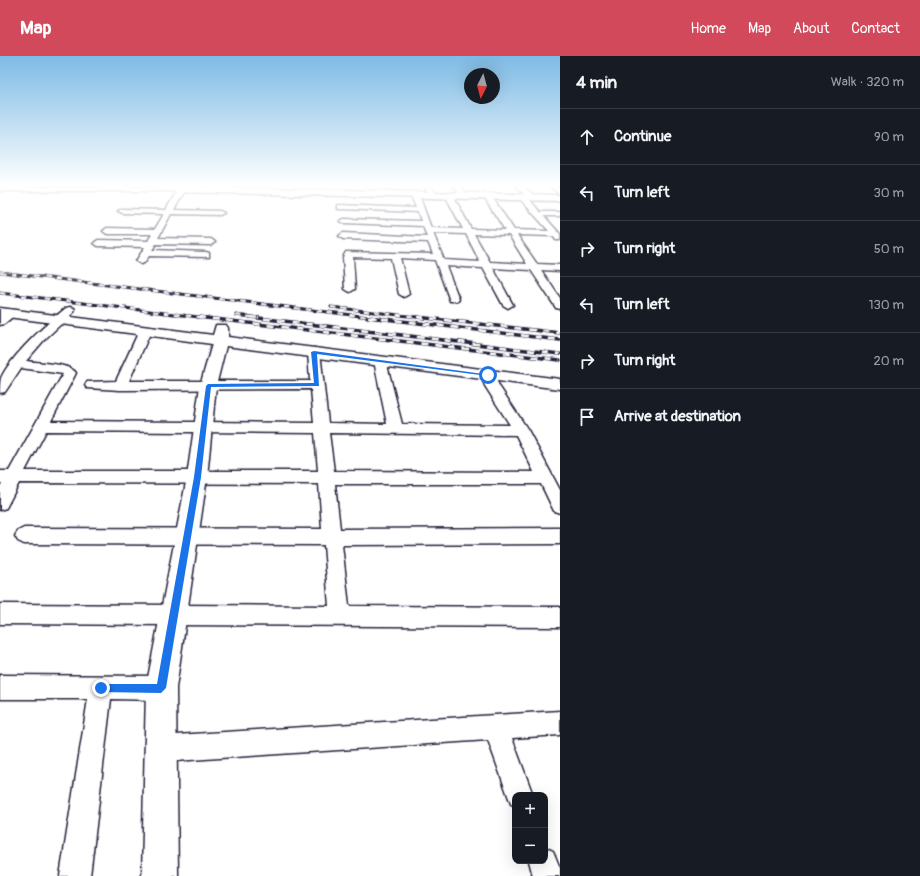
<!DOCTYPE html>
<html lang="en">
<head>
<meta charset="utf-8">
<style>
	body { margin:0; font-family:Pangolin,sans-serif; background:#242831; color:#f1f3f6 }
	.controls { position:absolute; right:12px; bottom:12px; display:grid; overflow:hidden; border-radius:8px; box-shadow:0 4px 16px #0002 }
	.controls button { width:36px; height:36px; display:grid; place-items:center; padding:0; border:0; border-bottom:1px solid #363941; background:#171b24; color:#f1f3f6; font:20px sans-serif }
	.compass { position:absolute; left:464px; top:12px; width:36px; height:36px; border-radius:50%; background:#171b24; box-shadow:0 4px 16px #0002; rotate:186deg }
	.stop { position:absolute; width:12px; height:12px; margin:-9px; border:3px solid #1a73e8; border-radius:50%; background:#fff }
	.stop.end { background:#1a73e8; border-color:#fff; box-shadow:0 1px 4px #0008 }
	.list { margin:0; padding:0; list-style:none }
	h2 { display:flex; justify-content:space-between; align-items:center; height:52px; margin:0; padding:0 16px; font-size:17px }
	h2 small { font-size:13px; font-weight:400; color:#9ea1a6 }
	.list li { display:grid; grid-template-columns:26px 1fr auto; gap:12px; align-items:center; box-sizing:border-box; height:56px; padding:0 16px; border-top:1px solid #363941 }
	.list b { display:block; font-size:15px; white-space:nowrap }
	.list em { font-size:13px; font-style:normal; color:#9ea1a6 }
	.icon { flex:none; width:22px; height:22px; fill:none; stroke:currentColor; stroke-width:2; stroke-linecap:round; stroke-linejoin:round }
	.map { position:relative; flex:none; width:560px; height:820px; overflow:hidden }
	header { display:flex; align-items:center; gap:24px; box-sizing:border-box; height:56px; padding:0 20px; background:#d1495b; color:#fff }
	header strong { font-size:19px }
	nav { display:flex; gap:22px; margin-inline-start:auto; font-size:14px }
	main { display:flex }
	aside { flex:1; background:#171b24 }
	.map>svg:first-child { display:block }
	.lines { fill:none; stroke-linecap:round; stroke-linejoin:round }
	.minor-casing { stroke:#22223b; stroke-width:3 }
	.tertiary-casing { stroke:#22223b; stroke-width:3 }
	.minor { fill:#fff; fill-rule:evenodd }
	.tertiary { fill:#fff; fill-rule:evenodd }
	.rail-far1-casing { stroke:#22223b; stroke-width:3 }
	.rail-casing { stroke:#22223b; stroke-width:3.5 }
	.rail-far1 { stroke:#fff; stroke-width:2; stroke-dasharray:5.5; stroke-linecap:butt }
	.rail { stroke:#fff; stroke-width:2.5; stroke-dasharray:7; stroke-linecap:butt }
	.route { fill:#1a73e8 }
</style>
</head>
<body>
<header>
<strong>Map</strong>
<nav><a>Home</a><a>Map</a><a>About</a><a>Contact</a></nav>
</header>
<main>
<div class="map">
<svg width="560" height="820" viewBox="0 0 560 820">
	<rect width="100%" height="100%" fill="#fff"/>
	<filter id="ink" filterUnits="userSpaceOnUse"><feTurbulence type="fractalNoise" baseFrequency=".025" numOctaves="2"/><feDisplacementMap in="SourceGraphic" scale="8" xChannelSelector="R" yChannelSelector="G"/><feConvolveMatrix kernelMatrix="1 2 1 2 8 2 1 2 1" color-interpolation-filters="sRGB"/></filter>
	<g filter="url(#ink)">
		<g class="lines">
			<g class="minor-casing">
				<path id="minor" d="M424,130h6l8,9 -1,2h-6z
					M454,130h6l9,10 -1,2h-6z
					M516,130h7l12,10v4l-6,-1 11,13h20v4h-16l16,18v6h-4l-3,-4 -36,-1 20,29 23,1v6l-19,-1 19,28v11l-4,-1 -25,-38 -38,-2 20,37 -5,3 -5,-3 -20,-37 -37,-2 13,33 -1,2h-8l-15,-41 -35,-2 9,36 -5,3 -5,-3 -8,-36 -38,-1 2,32 -5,3 -5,-3 -2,-32 3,-5 87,2 -5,-12 -85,-3 -4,-3 4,-3 84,4 -4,-11 -79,-3 -4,-2 4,-2 77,2 -3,-9 -77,-3h-3v-4l78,3 -5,-13 4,-2 4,2 12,33 32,1 -18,-34 4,-2 4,2 18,34 34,1 -22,-34 4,-2h3l24,36 35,1 -28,-31v-4h5zM433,177l33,1 14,28 -36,-2zM474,178l35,1 18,29 -37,-2z
					M549,130h7l4,3v5z
					M0,131h175l3,2 4,-2 4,2 -12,21 46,1 4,2 -4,2 -49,-1 -13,24 53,1 4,3 -4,3 -55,-1 -4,6 54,2 3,1v4l-60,-1 -5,7 -3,1 -5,-3 9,-14 -47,-1 -4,-3 4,-3 50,1 4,-7h-45l-4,-3 4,-3 48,1 9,-15 -42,-1 -4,-2 4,-2 44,1 12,-21 -3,2h-175z
					M70,251l4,1 1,2 -1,2 -29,27 -19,22c12,2 44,2 50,12l-25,48 263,2 -3,-34 -191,1 -33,-2 -2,-3 2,-3 29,-1 23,-50 6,-3 6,3 -22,50h181l-2,-29 6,-4 4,1 2,3 8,71 59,1 -13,-63 6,-4 6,4 16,63 108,1 -25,-39 -4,-11 2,-3h10l6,14 29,44 32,60v23l-6,-2 -13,-27h-206l5,45 220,-1v16l-218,1 7,61 211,1v20l-560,-3v-20l329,2 -5,-61 -300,-1 -6,-3 -3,-5 3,-5 6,-3 298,1 -3,-45 -300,-1 -13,25 -6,2v-23l2,-4h-2v-12h9l54,-97 -42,-6 -16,24 -5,1c0,-4 0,-11 1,-15 10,-22 46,-55 65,-70zM46,375l269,2 3,38h-293zM329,377l187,2 18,37 -200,-1z
					M10,255l6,3 -12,10 -4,1v-9z
					M0,619l161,1 8,4 4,8 -4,8 -8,4 -50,-1 -21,177h-30l28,-177h-88z
					M560,655v24l-48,3 21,57h-18v11l-4,-2 -23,-64 -328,22 -9,-4 -4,-9 4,-9 9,-4z
					M545,791l8,4 7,17v8h-27l-4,-15h16z"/>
			</g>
			<g class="tertiary-casing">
				<path id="tertiary" d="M172,130l388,9v6l-385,-9 -4,-3z
					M0,252l213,27 3,-10h10l2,3v9l332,42v10l-334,-43 -10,40 -9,91 -31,211 2,188h-36l4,-188 41,-211 13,-91 12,-42 -212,-28z"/>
			</g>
			<use href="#minor" class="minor"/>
			<use href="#tertiary" class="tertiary"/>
			<g class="rail-far1-casing">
				<path id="rail-far1" d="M0,216l377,46
					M0,237l207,25
					M331,251l94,11
					M236,259l23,3"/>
			</g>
			<g class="rail-casing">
				<path id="rail" d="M198,261l362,43
					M250,261l310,37
					M368,261l192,23
					M417,261l143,16"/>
			</g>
			<use href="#rail-far1" class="rail-far1"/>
			<use href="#rail" class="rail"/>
		</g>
	</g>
	<linearGradient id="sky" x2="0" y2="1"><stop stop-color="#7ebbe5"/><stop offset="0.53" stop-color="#fff"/><stop offset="1" stop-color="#fff" stop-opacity="0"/></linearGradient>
	<rect width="560" height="244" fill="url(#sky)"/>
	<path class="route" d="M314,295l177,24 -3,1 -171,-22 2,32 -108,1 -10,90 -35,211 -5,5 -63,-1v-7l3,-1h56l37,-207 12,-91 2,-2 106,-1 -3,-31z"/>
</svg>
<div class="controls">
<button>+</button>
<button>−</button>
</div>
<svg class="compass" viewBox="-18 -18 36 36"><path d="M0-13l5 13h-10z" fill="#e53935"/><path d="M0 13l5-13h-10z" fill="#9ea1a6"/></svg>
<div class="stop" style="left:488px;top:319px"></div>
<div class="stop end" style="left:101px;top:632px"></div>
</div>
<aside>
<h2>4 min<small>Walk · 320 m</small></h2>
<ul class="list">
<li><svg class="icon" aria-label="ahead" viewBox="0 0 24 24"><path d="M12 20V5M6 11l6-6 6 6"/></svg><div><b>Continue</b></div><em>90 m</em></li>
<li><svg class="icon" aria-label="left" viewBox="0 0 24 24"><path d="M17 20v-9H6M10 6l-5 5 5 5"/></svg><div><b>Turn left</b></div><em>30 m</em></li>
<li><svg class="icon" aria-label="right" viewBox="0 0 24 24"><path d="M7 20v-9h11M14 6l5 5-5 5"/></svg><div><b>Turn right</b></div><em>50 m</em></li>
<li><svg class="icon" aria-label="left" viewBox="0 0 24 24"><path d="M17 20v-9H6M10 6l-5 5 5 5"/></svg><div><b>Turn left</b></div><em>130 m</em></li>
<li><svg class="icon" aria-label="right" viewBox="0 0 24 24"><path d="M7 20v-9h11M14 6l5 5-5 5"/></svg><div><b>Turn right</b></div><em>20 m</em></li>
<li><svg class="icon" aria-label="arrive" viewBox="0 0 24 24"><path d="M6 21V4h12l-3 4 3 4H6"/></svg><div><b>Arrive at destination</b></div></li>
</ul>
</aside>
</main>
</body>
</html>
